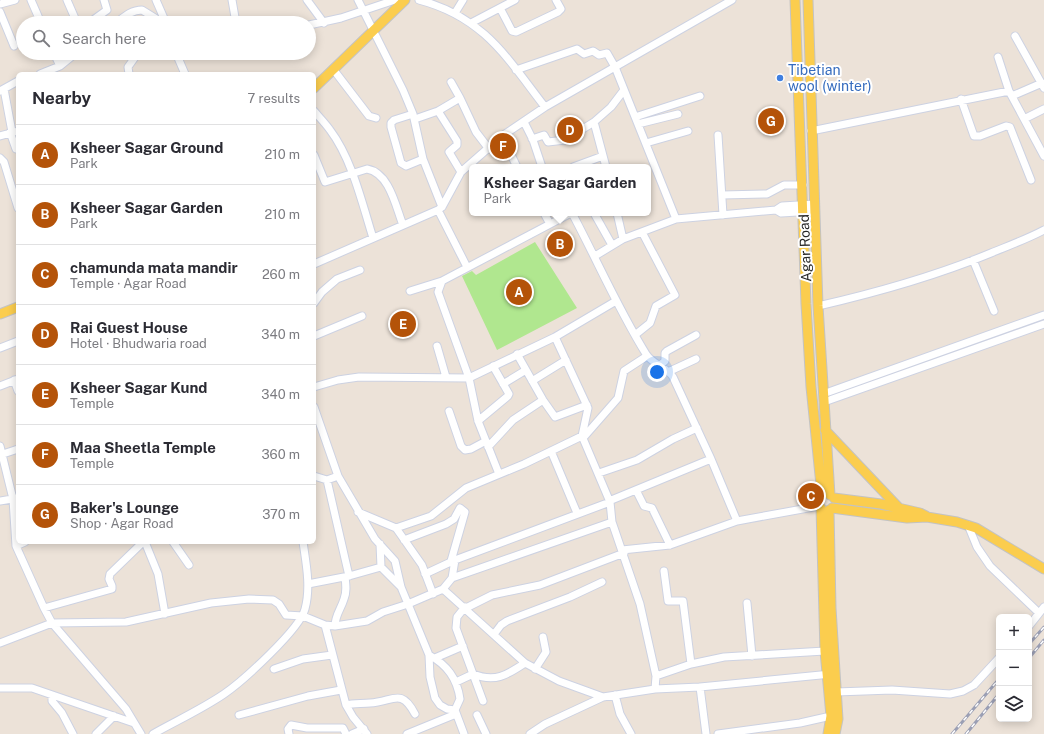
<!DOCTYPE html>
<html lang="en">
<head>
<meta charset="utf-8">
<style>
	body { margin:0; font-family:"Public Sans",sans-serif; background:#f7f7f7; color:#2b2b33 }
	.controls { position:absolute; right:12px; bottom:12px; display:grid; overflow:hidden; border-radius:6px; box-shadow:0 2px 10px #0003 }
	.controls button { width:36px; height:36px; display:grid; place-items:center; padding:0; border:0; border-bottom:1px solid #e1e1e2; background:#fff; color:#2b2b33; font:20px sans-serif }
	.you { position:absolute; left:657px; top:372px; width:14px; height:14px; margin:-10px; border:3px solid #fff; border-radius:50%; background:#1a73e8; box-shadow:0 0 0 6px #1a73e833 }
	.badge { display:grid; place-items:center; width:26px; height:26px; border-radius:50%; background:#b45309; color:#fff; font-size:13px; font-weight:700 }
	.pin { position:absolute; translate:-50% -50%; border:2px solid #fff; box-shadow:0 1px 4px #0006 }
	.popup { position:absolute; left:469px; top:164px; width:182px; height:52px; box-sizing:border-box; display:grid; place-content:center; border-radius:6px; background:#fff; filter:drop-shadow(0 1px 3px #0005); font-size:13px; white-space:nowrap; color:#7c7c81 }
	.popup b { font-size:15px; color:#2b2b33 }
	.popup::after { content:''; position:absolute; left:50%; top:100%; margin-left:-8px; border:8px solid transparent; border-top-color:#fff }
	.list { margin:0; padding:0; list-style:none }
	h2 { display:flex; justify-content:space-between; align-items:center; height:52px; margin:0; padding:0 16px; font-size:17px }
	h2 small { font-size:13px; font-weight:400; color:#7c7c81 }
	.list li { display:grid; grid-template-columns:26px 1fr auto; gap:12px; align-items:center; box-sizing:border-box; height:60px; padding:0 16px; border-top:1px solid #e1e1e2 }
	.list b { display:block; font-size:15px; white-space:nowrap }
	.list p { margin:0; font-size:13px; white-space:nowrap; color:#7c7c81 }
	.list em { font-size:13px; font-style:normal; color:#7c7c81 }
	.icon { flex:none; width:22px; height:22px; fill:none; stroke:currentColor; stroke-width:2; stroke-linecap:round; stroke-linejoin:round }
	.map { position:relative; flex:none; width:1044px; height:734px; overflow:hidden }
	.search { position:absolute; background:#fff; box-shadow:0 2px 10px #0003; left:16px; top:16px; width:300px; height:44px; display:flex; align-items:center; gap:10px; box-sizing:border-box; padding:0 14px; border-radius:22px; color:#7c7c81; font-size:15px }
	.panel { position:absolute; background:#fff; box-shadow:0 2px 10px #0003; left:16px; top:72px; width:300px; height:472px; border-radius:6px }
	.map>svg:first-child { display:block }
	.green { fill:#b0e78f }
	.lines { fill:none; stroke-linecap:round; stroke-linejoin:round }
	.minor-casing { stroke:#cdd2e2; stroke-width:9 }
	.major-casing { stroke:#c3c3c3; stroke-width:11 }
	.minor { stroke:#fff; stroke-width:7 }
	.major { stroke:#fbcd4e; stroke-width:9 }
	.rail-casing { stroke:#9b9fb4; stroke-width:3 }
	.rail { stroke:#fff; stroke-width:1.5; stroke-dasharray:4.5; stroke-linecap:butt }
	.shop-dot { fill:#3f7fe0; stroke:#fff; stroke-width:1.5 }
	.labels { text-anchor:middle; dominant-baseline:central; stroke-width:4; stroke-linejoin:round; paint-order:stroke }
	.shop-label { font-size:14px; fill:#366cbe; stroke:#fff; text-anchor:start }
	.street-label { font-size:14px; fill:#282828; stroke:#fff }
</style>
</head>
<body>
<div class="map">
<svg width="1044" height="734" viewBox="0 0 1044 734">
	<rect width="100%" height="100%" fill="#ece2d8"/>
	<path class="green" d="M535,242l42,66 -80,42 -35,-74 10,-5 4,4z"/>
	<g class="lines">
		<g class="minor-casing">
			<path id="minor" d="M31,0l10,23
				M67,0l10,23
				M156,0l10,23
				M232,0l4,23
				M307,0l17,23
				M358,0l45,90 10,24 10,45 19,48
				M419,0c65,17 88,58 126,107
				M0,4l15,-4
				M500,8l12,23 4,1 42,-20 3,-3 -5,-9
				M0,12l14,34
				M455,13l8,-13
				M89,23l18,-13 -3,-10
				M116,23c8,-6 15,-13 26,-13l21,13
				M471,23l44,-23
				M309,25l32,-7 54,-18
				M1015,36l29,52
				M54,53l6,13
				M176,53l9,21
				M998,57l11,34
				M333,69l36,47 7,2
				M516,70l61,-21 7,5 9,-3 6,4 8,-2 8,14 61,152
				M40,74l20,-8 16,-13
				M129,74l-1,-7 10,-14
				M451,82l9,16
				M4,89l8,43
				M0,91l18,-10
				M1012,96l30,-13
				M961,99l13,37h6l26,-10 4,1 21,53
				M314,111c5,6 11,12 16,19 22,29 32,73 43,108
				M438,111l19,30v4l-8,7 12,20
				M413,114l-19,6 -3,3v4l10,36 5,3 17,-7
				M635,117l65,-21
				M415,119l23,-8 22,-13 16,34 13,17
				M1024,119l20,-10
				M524,122l9,18 9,27
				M638,124l40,-10
				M811,131l198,-40 35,65
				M10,132l6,17
				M718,135l5,80
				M0,136l18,-5
				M502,136l15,31
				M532,139l12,-4 4,7 17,-2 29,-18
				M646,143l42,-12
				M314,155l11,27 42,-13c23,4 29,39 36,56
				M0,158l4,4 14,46
				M573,167l30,-11
				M606,167l-12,-45 17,-15 13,-17
				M722,195l45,-1 17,-9h19
				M815,204l-33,2 -6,4 5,3 34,-2
				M438,210l29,57
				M544,213l6,11
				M572,213c25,47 46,96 74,141 7,11 21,13 27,23l38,82 26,62 82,-15
				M594,213l18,32
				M617,213l6,26
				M595,256l28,-17 53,-20 100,-9
				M973,260l21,51
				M314,264l124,-54 4,-3 19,-35 41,-36 43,-29 187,-107
				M410,291l32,-10
				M616,301l-61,36 33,71 -6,28 28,66 2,20 28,82 16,72 -1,13
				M314,303l8,-11 15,-13 23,-9
				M818,306c61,-14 115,-29 173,-53 17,-7 36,-14 53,-23
				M635,335l15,-12 6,-17 19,-11 -33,-63
				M314,336l48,-20
				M555,337l-86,41 -31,-86 4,-11 129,-68
				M437,346l9,31
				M0,348l18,-7
				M517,354l26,46 12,17 32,-12
				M659,366l6,-5v-8l2,-2 29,-16
				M670,371l26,-12
				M14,380l4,11
				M532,381l34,-21
				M503,384l23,-14
				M0,386l18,-7
				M314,387l24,-7 21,-3 110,1 9,43 21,53
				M823,394l221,-79
				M824,402l220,-78
				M314,407l24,69 37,63 20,22 6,26 28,68 1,22 5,21 5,7 7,4 8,1 9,24
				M449,411l12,35 4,4 6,-1 15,-8
				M478,421l30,-25 1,-2 -16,-28
				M583,438l35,-40 6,-27 23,-15
				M0,446l13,53 3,47 28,62 8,15 74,86 15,25
				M488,447l25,-27 30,-20
				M551,451l26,62
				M3,454l15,-5
				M599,473l38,-13 36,-21 24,-11
				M314,476l13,4 11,-4
				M636,490l8,16 8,2 18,37
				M0,501l18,-3
				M609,501l102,-42
				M358,512l38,16 35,-12 35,-28 58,-24 58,-28
				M968,525l9,22 13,19 49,47
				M396,528l26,37 11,29
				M404,540l42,-16 8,-5 6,-11 5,4 -14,49
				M145,542l13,32 7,40
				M173,542l16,23
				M380,544l1,23 20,20
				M16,546l9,-4
				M622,550l48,-5 67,-24
				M664,571l4,30h15l8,63
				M425,574l30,-14
				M349,576l32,-9
				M452,578l3,-18 155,-58
				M308,584l41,-8 -22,-96
				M443,589l9,-11 160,-56
				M747,603l5,53
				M465,607l-8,10 -1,11 27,73
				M44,608l68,-19v-3l-3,-7 1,-5 33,-32
				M466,608l26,-13 48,-10 84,-32
				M325,625l10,1 32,-5 16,-9 25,-8 35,-15 82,74 34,18 44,16
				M335,626c0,-11 6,-17 9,-27 3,-7 2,-14 1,-22
				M1029,626l15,-19
				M495,633l6,-8 6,-4 63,-24 32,-15
				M0,643l52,-20 74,-1 85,-19 38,-4 24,1 6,4 7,11 17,1 22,9 21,80 7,12 14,17
				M429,655c18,10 28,23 31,44l-5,11
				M435,658l28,-12
				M274,669l29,-10 29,-4
				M535,669l11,-17 -3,-15
				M656,676l35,-12 33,-7 101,-6
				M456,682l17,-8c22,9 34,1 52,-11
				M700,687l6,47
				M0,688h32l102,35
				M836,692l56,-2 58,4 13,-3 11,-6 25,-27
				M52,695v6l10,12 11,21
				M615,695l5,19 11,20
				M346,705c8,-2 16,-1 24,-2 23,-1 31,-16 45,11
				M239,715l69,-19 33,-6
				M477,715l9,19
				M96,734l18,-18
				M153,734c23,-13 49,-25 71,-40 19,-13 76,-65 81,-85 6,-22 1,-46 -2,-67
				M289,734l-1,-5 3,-4 16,3h36l3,6
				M352,734l12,-5
				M407,734l49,-20
				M530,734l15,-10 58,-27 52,-8 45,-2 131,-13
				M718,734l82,-11 31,-7"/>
		</g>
		<g class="major-casing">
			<path id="major" d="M795,0l11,304 5,83 11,108
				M808,0l10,306 12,189
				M314,88l91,-88
				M0,314l18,-7
				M825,430l74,78
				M834,498l47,6 39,9 6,3
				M821,508l4,143 6,65 -3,18
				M832,508l75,10 20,-1 30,5 19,6 68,41
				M829,510l2,98 7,111 -3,15"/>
		</g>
		<use href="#minor" class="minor"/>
		<use href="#major" class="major"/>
		<g class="rail-casing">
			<path id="rail" d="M1029,644l15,-17
				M1029,658l15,-18
				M952,734l47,-55
				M966,734l33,-40"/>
		</g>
		<use href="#rail" class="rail"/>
	</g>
	<circle class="shop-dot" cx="780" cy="78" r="4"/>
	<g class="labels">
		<g class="shop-label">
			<text x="788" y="70">Tibetian<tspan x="788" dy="16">wool (winter)</tspan></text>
		</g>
		<g class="street-label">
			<text transform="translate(805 248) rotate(-92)">Agar Road</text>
		</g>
	</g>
</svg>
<div class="controls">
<button>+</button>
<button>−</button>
<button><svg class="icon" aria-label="layers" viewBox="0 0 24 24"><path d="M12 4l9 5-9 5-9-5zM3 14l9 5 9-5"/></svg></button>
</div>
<div class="you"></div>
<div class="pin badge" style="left:519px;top:292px">A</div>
<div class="pin badge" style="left:560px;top:244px">B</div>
<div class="popup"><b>Ksheer Sagar Garden</b>Park</div>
<div class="pin badge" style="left:811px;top:496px">C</div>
<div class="pin badge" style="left:570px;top:130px">D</div>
<div class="pin badge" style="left:403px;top:324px">E</div>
<div class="pin badge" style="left:503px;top:146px">F</div>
<div class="pin badge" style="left:771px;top:121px">G</div>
<div class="search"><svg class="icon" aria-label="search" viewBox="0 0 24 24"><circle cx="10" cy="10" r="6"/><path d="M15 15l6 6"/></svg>Search here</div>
<section class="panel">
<h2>Nearby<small>7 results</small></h2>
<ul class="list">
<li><span class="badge">A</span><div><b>Ksheer Sagar Ground</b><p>Park</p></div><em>210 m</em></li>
<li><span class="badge">B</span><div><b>Ksheer Sagar Garden</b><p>Park</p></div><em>210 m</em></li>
<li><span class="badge">C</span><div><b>chamunda mata mandir</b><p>Temple · Agar Road</p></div><em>260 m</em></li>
<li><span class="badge">D</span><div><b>Rai Guest House</b><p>Hotel · Bhudwaria road</p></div><em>340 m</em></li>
<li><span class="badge">E</span><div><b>Ksheer Sagar Kund</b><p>Temple</p></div><em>340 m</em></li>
<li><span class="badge">F</span><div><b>Maa Sheetla Temple</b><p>Temple</p></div><em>360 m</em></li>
<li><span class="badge">G</span><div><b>Baker's Lounge</b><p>Shop · Agar Road</p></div><em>370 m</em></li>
</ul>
</section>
</div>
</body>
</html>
